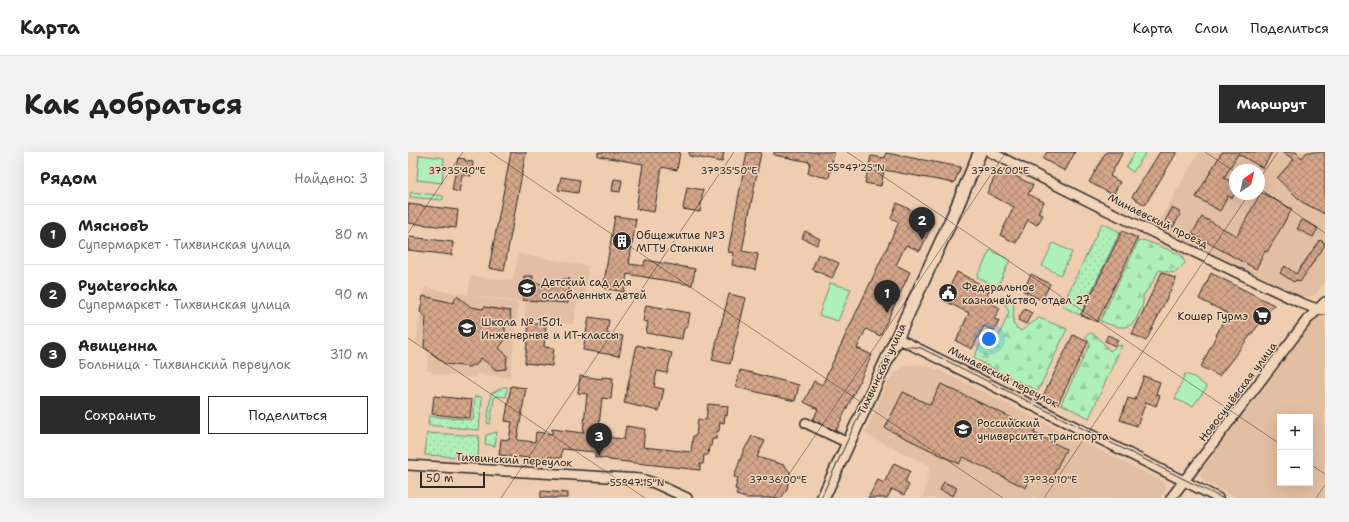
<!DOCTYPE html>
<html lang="ru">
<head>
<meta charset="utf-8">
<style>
	body { margin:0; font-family:"Shantell Sans",sans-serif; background:#f2f2f2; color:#222 }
	.controls { position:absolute; right:12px; bottom:12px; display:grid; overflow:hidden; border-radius:0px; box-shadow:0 4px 16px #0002 }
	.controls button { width:36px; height:36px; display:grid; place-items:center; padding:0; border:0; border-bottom:1px solid #e0e0e0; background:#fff; color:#222; font:20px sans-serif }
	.compass { position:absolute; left:821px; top:12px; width:36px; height:36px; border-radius:50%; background:#fff; box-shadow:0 4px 16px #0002; rotate:34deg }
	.scale { position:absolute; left:12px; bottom:10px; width:65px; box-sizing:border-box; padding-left:4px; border:2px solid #2b2b2b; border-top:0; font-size:11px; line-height:14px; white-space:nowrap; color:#2b2b2b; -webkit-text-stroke:3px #f2d5b8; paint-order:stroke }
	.you { position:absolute; left:581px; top:187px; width:14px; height:14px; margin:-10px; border:3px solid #fff; border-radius:50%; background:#1a73e8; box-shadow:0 0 0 6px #1a73e833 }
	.badge { display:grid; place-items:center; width:26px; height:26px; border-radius:50%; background:#2b2b2b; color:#fff; font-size:13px; font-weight:700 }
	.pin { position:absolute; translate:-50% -33px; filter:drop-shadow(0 1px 2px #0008) }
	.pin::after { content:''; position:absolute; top:21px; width:14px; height:12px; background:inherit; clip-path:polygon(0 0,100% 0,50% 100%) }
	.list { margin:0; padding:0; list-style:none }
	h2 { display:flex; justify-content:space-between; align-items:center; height:52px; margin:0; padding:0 16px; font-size:17px }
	h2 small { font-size:13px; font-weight:400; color:#767676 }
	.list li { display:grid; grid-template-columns:26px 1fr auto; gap:12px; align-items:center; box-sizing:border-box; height:60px; padding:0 16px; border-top:1px solid #e0e0e0 }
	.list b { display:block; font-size:15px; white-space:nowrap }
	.list p { margin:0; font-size:13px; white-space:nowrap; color:#767676 }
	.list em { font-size:13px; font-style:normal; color:#767676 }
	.actions { display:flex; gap:8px; padding:12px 16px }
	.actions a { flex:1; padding:9px 0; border:1px solid #2b2b2b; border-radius:0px; text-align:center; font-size:14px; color:#2b2b2b }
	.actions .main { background:#2b2b2b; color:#fff }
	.map { position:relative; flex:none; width:917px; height:346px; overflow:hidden; border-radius:0px }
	header { display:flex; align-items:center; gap:24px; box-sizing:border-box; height:56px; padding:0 20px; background:#fff; border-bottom:1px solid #e0e0e0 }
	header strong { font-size:19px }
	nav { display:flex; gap:22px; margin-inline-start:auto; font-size:14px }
	.intro { display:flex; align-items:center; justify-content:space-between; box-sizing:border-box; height:96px; padding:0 24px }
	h1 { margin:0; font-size:28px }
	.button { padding:10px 18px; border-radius:0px; background:#2b2b2b; color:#fff; font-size:14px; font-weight:700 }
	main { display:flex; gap:24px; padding:0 24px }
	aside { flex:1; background:#fff; border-radius:0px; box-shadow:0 4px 16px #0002 }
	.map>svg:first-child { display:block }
	.built { fill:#e2bea3; fill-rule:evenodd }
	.grass { fill:url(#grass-dots); stroke:#6d8e72 }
	.forest { fill:url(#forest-firs); stroke:#6d8e72 }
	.park { fill:#aff0b9; stroke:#6d8e72 }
	.building { fill:url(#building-cross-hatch); stroke:#2b2b2b }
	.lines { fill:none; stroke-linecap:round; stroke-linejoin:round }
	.street-casing { stroke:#2b2b2b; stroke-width:12 }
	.secondary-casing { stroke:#2b2b2b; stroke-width:15 }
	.street { stroke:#f2d5b8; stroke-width:9 }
	.secondary { stroke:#f2d5b8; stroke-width:12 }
	.tram { stroke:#2b2b2b; stroke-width:1 }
	.ticks { fill:none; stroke:#2b2b2b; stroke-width:1; stroke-opacity:0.45 }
	.labels { text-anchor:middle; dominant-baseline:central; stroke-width:3; stroke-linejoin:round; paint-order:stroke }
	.street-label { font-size:11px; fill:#2b2b2b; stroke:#f2d5b8 }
	.poi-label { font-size:11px; fill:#2b2b2b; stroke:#f2d5b8; text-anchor:start }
	.ticks-label { font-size:10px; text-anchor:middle; fill:#2b2b2b; stroke:#f2d5b8; stroke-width:3; stroke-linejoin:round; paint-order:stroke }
</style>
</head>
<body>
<header>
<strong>Карта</strong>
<nav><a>Карта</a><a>Слои</a><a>Поделиться</a></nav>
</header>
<div class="intro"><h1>Как добраться</h1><a class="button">Маршрут</a></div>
<main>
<aside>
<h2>Рядом<small>Найдено: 3</small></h2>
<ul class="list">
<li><span class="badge">1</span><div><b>МясновЪ</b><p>Супермаркет · Тихвинская улица</p></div><em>80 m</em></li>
<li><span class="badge">2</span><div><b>Pyaterochka</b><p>Супермаркет · Тихвинская улица</p></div><em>90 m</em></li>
<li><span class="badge">3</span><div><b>Авиценна</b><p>Больница · Тихвинский переулок</p></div><em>310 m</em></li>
</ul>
<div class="actions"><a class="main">Сохранить</a><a>Поделиться</a></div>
</aside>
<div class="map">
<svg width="917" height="346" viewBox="0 0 917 346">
	<defs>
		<pattern id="grass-dots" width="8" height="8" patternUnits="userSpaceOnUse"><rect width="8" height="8" fill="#aff0b9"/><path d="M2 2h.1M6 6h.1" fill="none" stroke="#97ce9f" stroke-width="1.8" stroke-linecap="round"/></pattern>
		<pattern id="forest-firs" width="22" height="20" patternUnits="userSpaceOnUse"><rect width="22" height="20" fill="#aff0b9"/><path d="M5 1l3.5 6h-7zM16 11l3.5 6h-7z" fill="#97ce9f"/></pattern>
		<pattern id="building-cross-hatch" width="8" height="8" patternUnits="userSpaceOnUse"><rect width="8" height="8" fill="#d5a68a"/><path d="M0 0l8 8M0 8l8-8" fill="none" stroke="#ad8771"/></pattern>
	</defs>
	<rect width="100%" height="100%" fill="#eecdb0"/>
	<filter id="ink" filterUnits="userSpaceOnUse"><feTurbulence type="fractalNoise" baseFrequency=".025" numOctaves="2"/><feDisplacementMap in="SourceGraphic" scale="8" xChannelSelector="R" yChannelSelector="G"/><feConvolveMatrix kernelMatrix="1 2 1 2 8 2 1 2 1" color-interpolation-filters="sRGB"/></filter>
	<g filter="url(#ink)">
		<path class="built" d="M791,0h126v130l-10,13 -11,3 -147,-70 3,-8zM827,18h24v24h-24z
			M110,102l70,12 -4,35 -7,1 -4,22 -48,-5v-17l-57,-7 3,-19 42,5z
			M16,136l94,15 -8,75 -32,-4 -3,4 -43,-5v-2l-5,-1 2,-19 -5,-4v-2l-8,-1z
			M912,164h5v182h-88l-34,-17 -3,-6 3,-7 112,-148zM872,265h30v66h-30z
			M513,212l20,7 221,110 4,4 -1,6 -5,7h-124l-3,-2 -1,2h-110l2,-4 6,-28 -65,-32 21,-49 5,-8 6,-6 8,-5z"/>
		<path class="grass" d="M3,40l32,4v2l-1,2 -32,-3z
			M694,71l18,9 -40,83 -18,-9z
			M95,235h4l-1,10 -9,-1 -3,2 -4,26 -3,-1 4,-29z
			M67,244l7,1 -3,33 -51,-5 1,-9 44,4z
			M89,280l-2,14 -10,-2 1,-9z
			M19,281l52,3 -1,22 -53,-3z"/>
		<path class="forest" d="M735,88l14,5 24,10 4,8 -10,10 -16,-3 -9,17 -7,8c1,7 -1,12 -4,18 -8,21 -23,14 -39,8l38,-79z
			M593,144l13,3 -1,25 8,7 18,-13 28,11 -29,62 -37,-18 -27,-15 9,-21 14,3 12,-28z
			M682,181l7,3 13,15 7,-5 5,-1 -33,73 -28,-14 29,-60 -4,-8z"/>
		<path class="park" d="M727,0h11l-13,20 -7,-5z
			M11,3l25,3 -2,25 -25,-3z
			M645,91l19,9 -11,23 -19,-9z
			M582,98l20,10 -13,27 -20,-10z
			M422,131l21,6 -13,32 -19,-6z
			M777,222l9,3 13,10 -14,19 -18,-7z"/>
		<path class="building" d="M103,0h15l-22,119 -15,-3z
			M190,0h82l-3,18 -15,-3 -8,45 -18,-3 7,-45 -45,-8z
			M281,0h35l-2,10 -33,-6z
			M339,0h14l-19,99 16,3 -3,16 -23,-5 2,-12 -6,-1z
			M366,0h60l-5,26 -21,-4 2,-12 -36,-7z
			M639,0h28l-10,19 -22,-12z
			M698,0h17l-13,24 10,6 -7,13 -24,-13z
			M752,0h17l-32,53 -13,-8z
			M814,0h50l-9,16 -25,-14 -14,24 11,6v9l-3,5 -4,-2 -8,15 -24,-14z
			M874,0h14l6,6 5,-6h18v62l-23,-12 -25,-24 17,-19z
			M478,1l75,14 -7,16 -70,-13 -3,16 -16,-3 6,-27 14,2z
			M50,6l7,1v2l8,1 -2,14 -9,-1 -3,17 -7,-2z
			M591,16l34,17 -5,9 16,8 -6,11 5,2 -6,10 -9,-5 -12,23 -16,-8 14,-28 -27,-14z
			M153,25l19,3 -2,13 -20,-3z
			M206,27l8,1 -2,12 -8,-1z
			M279,35l16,3 -3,22 -17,-3z
			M853,40l31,17 -25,43 -2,-1 -9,18 -64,-35 10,-17 35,19z
			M489,51l37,18 -14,30 -14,-6 -10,20 14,7 -30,64 -14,-7 -9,19 15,7 -36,76 -23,-11 5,-11 -14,-7 10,-21 8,4 77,-163 -8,-4z
			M0,52l50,6 -2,18 -48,-5z
			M764,56l9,5 -8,14 -9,-4z
			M207,64l21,3 -7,45 15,2 1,-6 50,9 -3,16 -65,-11 -3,18 -21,-4z
			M894,68l16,8 -5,9 -16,-8z
			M397,79l15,8 -3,6 -15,-7z
			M714,79l16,7 -41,84 -16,-7z
			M2,85l43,5 -1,13 -44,-5v-8h1z
			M912,88l5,3v2l-25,37 -4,-2 -2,2 -14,-9 5,-7 11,8z
			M410,102l21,9 -7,15 -20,-9z
			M549,120l33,17 -5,11 15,8 -6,11 5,2 -5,10 -10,-5 -12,23 -16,-8 13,-28 -26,-13z
			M754,120l14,7 -30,62 -14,-7z
			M803,121l63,32 -55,71 -18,-9 26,-54 -28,-14z
			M623,122l19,10 -8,16 -19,-9z
			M116,124h9l-1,7 30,2v-6h8l-2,24 -45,-3z
			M321,142l17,4 -16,66 -18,-4z
			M15,144l30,7 4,-7 14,11 12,2 1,-2 26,4 1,7 -6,7v15l-6,8 8,7 -1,14 -10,1 -15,-12 -6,8 -3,-2 -2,3 -25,-3 -21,-17 2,-30 -6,-5z
			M238,153l44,8 -3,15h-3l-2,11 -36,-6 2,-11 -5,-1z
			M616,157l8,4 -6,11 -8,-4z
			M181,165l20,3 -2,13 16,3 -4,20 -36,-6z
			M121,171l17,2 -2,22 10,1 -2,18 -27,-3z
			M665,183l15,7 -30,62 -15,-8z
			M700,183l10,5 -3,6 -10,-5z
			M229,193l35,8 -5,20 -10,-2 -3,16 10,2 -5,22 -35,-8z
			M332,218l59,15 -4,16 -59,-14z
			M172,224l22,3v-2l11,1 -2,21 -9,-1 -4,36 6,1v2l20,2 2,-13 19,3 -2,18 48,5 2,-16h3l2,-17 8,1 2,-16 20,2 -1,10 -2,-1 -1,8 -4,-1 -1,9h-2l-1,8h-4l-1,7h-2l-1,9h-4l-1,9h-3v6l-91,-10v-1l-14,-2v-5l-33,-3 -1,9 -12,-1v3l-50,-5 2,-16 8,1 3,-18 -7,-1 6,-35 15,2 -9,52 18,2 1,-10 16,2v-5l31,4 4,-39 -9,-1z
			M736,224l16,6 -4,12 4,1 -4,11 -10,-4 -9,24 -17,-6 8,-22 7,2z
			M533,232l94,45 -1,4 32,16 -17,35 -18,-8 -5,12 -63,-31 -4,7 -74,-36 18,-36 27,13z
			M26,244l38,4 -2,18 -38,-4z
			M344,284l13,5 -8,16 27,8 6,7 -3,17 -6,9h-35l-10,-3 2,-5 -3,-1 3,-11 -4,-1 9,-25z
			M486,311l16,8 -5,11 4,3 -5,10 -12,-6 -5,9h-19l10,-18 6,3z
			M536,330l13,6 -4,8 -13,-6z
			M133,339l27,2v5h-27z"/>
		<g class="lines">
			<g class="street-casing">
				<path id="street" d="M582,0l114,57 197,94 16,6 8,1
					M489,186l321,160
					M398,271l42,20
					M0,313l233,14 13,4 33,15
					M763,346l136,-178 18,-18"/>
			</g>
			<g class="secondary-casing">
				<path id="secondary" d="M415,346l130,-282 27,-64"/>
			</g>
			<use href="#street" class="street"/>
			<use href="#secondary" class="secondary"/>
			<path class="tram" d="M413,346l64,-139c12,-12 19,-14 36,-11l301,150"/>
		</g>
	</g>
	<path class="ticks" d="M82,0l513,346M439,0l433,292M797,0l30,20M851,28l19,-28M851,36l66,45M0,81l55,-81M0,186l237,160M902,312l15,10M93,346l233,-346M365,346l233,-346M636,346l205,-304M908,346l9,-13"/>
	<defs>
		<g id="building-disc" transform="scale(1)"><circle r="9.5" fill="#2b2b2b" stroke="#f2d5b8"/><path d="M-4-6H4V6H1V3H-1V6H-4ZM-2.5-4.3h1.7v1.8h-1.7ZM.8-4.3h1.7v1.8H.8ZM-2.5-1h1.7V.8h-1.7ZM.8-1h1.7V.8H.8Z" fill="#fff"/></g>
		<g id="school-disc" transform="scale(1)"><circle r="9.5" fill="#2b2b2b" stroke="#f2d5b8"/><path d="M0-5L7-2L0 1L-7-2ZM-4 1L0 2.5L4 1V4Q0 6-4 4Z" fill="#fff"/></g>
		<g id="civic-disc" transform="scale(1)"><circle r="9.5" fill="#2b2b2b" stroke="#f2d5b8"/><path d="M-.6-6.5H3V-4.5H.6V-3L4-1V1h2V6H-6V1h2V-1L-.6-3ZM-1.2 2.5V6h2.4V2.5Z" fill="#fff"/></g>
		<g id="supermarket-disc" transform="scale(1)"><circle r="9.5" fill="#2b2b2b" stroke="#f2d5b8"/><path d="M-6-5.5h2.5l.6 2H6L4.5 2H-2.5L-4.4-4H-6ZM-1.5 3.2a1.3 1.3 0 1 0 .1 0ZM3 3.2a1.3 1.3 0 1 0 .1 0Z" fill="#fff"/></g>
		<g id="university-disc" transform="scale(1)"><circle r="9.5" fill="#2b2b2b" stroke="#f2d5b8"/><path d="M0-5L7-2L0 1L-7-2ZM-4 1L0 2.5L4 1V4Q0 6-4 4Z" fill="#fff"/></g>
	</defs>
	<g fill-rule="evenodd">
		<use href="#building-disc" x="214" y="89"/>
		<use href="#school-disc" x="119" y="136"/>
		<use href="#civic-disc" x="540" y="141"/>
		<use href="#supermarket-disc" x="854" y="164"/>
		<use href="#school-disc" x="59" y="176"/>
		<use href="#university-disc" x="555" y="277"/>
	</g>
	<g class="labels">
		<g class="street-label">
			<text transform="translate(750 69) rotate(26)">Минаевский проезд</text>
			<text transform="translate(474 217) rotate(-65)">Тихвинская улица</text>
			<text transform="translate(595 225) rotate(27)">Минаевский переулок</text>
			<text transform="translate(830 240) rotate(-53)">Новосущёвская улица</text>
			<text transform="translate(106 308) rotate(3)">Тихвинский переулок</text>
		</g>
		<g class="poi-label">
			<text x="228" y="83">Общежитие №3<tspan x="228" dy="13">МГТУ Станкин</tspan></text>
			<text x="133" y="130">Детский сад для<tspan x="133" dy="13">ослабленных детей</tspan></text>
			<text x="554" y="135">Федеральное<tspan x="554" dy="13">казначейство, отдел 27</tspan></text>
			<text x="840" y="164" text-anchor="end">Кошер Гурмэ</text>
			<text x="73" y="170">Школа № 1501.<tspan x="73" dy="13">Инженерные и ИТ-классы</tspan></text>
			<text x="569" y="271">Российский<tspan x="569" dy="13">университет транспорта</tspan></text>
		</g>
	</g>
	<g class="ticks-label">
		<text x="448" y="19">55°47'25"N</text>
		<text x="49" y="22">37°35'40"E</text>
		<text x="321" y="22">37°35'50"E</text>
		<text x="592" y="22">37°36'00"E</text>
		<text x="370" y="331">37°36'00"E</text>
		<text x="642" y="331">37°36'10"E</text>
		<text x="229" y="334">55°47'15"N</text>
	</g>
</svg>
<div class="controls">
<button>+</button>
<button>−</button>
</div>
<svg class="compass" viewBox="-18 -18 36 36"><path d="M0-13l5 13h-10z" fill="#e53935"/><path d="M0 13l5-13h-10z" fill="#767676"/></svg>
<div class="scale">50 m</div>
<div class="you"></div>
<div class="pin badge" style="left:479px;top:161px">1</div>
<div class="pin badge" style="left:514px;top:88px">2</div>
<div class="pin badge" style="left:191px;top:304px">3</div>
</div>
</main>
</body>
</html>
